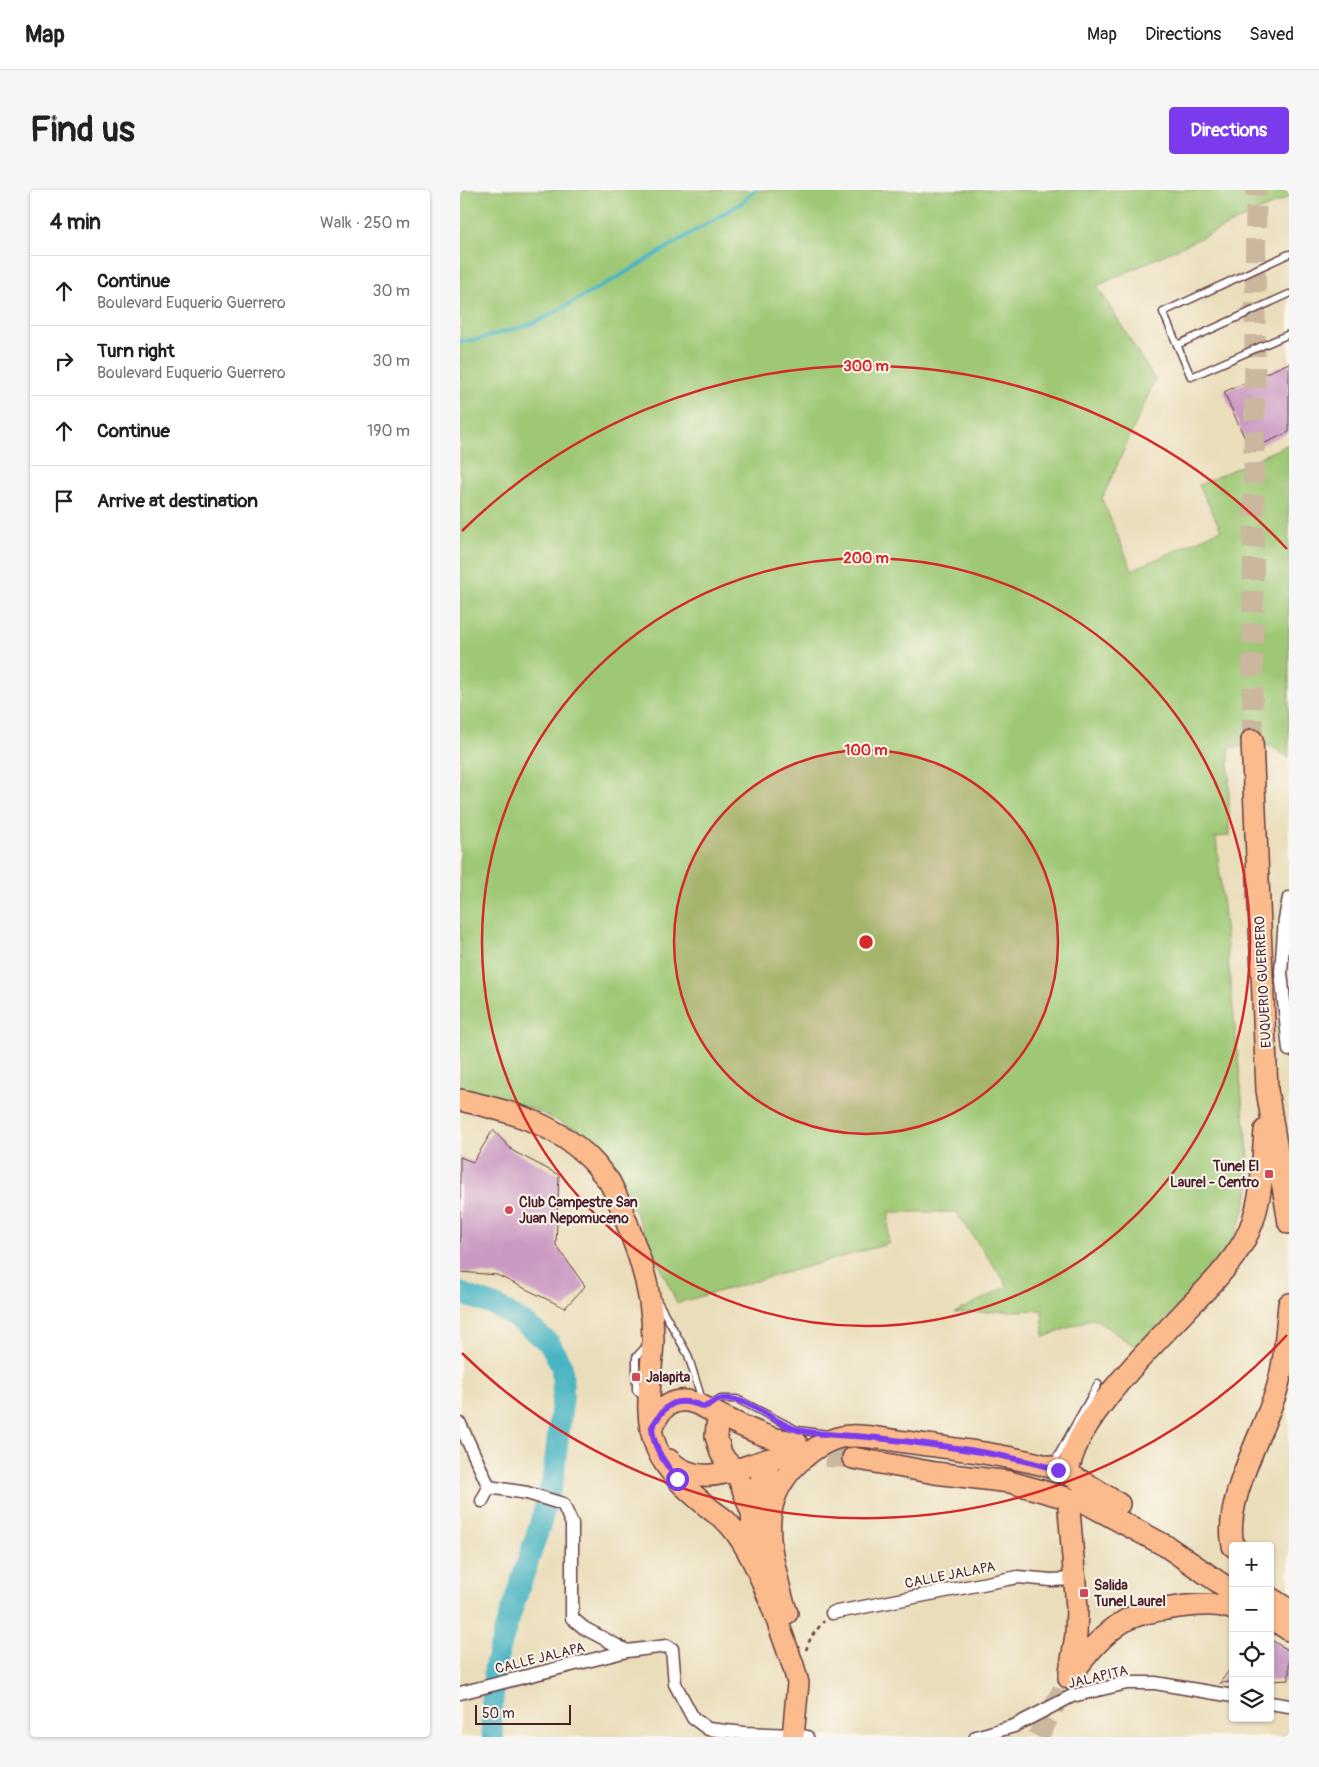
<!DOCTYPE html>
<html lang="en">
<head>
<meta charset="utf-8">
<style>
	body { margin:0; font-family:Pangolin,sans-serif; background:#f6f6f6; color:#202124 }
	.controls { position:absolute; right:15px; bottom:15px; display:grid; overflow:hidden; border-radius:5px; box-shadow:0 1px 4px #0004 }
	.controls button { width:45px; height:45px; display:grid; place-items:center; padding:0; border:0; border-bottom:1px solid #e0e0e0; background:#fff; color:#202124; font:25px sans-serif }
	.scale { position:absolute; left:15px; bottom:12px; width:96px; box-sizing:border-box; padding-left:5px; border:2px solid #4a1f2b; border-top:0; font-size:14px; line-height:18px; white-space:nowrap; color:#4a1f2b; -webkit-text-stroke:4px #fbf7ec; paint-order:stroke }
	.stop { position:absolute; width:15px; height:15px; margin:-11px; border:4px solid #7c3aed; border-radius:50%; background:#fff }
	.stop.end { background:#7c3aed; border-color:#fff; box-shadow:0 1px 5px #0008 }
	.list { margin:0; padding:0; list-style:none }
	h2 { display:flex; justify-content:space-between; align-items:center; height:65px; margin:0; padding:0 20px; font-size:21px }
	h2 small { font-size:16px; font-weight:400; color:#757577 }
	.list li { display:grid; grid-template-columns:32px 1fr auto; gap:15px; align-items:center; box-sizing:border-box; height:70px; padding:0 20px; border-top:1px solid #e0e0e0 }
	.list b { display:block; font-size:19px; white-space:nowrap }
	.list p { margin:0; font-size:16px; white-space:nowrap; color:#757577 }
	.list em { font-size:16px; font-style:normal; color:#757577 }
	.icon { flex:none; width:28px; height:28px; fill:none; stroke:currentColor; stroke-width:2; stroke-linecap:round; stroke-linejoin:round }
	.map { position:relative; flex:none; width:829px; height:1547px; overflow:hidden; border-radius:5px }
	header { display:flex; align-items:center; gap:30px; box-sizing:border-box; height:70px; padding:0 25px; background:#fff; border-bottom:1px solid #e0e0e0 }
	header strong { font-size:24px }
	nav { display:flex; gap:28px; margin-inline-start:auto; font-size:18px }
	.intro { display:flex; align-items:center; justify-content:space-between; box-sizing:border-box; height:120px; padding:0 30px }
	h1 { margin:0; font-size:35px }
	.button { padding:12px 22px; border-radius:5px; background:#7c3aed; color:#fff; font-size:18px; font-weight:700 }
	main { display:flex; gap:30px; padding:0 30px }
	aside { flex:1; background:#fff; border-radius:5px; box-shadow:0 1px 4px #0004 }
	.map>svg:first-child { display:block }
	.green { fill:#9ec875; stroke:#747450 }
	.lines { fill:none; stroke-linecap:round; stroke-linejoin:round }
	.stream { stroke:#47b3c3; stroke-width:4 }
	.river { stroke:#47b3c3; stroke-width:22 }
	.building { fill:#ca99c2 }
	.primary-tunnel { stroke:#cab79d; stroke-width:21; stroke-dasharray:21 11; stroke-linecap:butt }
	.service-casing { stroke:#623c40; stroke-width:9 }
	.minor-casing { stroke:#623c40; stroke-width:15 }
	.primary-casing { stroke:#623c40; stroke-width:24 }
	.path { stroke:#623c40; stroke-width:2.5; stroke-dasharray:4 4; stroke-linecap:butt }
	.service { stroke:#fff; stroke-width:6 }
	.minor { stroke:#fff; stroke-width:12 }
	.primary { stroke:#fbbb8d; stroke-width:21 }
	.route { stroke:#7c3aed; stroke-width:6 }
	.ring { fill:none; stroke:#d62828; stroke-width:2.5 }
	.poi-dot { fill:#d1495b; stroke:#fbf7ec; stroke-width:2 }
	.labels { text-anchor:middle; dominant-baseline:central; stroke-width:4; stroke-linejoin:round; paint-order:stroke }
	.street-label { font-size:14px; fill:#4a1f2b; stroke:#fbf7ec }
	.poi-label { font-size:14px; font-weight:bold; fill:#4a1f2b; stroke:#fbf7ec; text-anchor:start }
	.centre { fill:#d62828; stroke:#fbf7ec; stroke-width:2.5 }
	.ring-label { font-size:15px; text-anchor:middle; font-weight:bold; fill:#d62828; stroke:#fbf7ec; stroke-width:4; stroke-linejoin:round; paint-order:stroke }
</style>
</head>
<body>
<header>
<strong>Map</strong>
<nav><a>Map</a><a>Directions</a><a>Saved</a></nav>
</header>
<div class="intro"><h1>Find us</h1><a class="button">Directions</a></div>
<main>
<aside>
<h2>4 min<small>Walk · 250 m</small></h2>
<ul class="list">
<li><svg class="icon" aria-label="ahead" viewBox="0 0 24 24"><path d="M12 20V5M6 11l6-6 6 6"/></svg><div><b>Continue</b><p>Boulevard Euquerio Guerrero</p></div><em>30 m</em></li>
<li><svg class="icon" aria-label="right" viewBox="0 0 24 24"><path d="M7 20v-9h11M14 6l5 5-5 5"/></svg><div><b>Turn right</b><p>Boulevard Euquerio Guerrero</p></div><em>30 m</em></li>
<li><svg class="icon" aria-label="ahead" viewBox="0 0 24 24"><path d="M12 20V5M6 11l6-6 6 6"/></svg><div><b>Continue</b></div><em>190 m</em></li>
<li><svg class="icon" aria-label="arrive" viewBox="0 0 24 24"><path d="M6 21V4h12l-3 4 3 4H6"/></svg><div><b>Arrive at destination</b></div></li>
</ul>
</aside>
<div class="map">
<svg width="829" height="1547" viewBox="0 0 829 1547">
	<rect width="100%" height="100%" fill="#fbf7ec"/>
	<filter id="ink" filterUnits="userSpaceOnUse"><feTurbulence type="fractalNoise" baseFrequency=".02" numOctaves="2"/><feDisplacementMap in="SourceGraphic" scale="10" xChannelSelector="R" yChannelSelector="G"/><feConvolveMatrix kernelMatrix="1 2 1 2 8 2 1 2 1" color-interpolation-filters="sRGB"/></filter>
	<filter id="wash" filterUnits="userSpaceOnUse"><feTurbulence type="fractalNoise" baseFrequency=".0096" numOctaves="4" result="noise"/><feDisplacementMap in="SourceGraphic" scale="20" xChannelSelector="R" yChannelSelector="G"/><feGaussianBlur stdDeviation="1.12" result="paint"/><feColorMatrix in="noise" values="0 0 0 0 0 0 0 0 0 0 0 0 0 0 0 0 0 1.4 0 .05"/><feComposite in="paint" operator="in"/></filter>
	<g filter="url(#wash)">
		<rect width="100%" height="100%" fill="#eaddba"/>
		<path class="green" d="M0,0h829v7l-192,89 58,94 -53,119 30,71 89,-40 -22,-45 90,-41v314l-18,-12 -42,1v89l-13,1 28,281c3,24 8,52 4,76 -12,67 -66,109 -112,153l-43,-29 -49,19 -2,-27 -88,3 54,-27 -52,-74h-67l-1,32 -211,59 -62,-134c-5,-6 -9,-13 -15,-18 -32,-35 -96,-52 -140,-65z"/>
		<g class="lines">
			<path class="stream" d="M0,152l19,-3 56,-16 83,-46 122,-73 15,-14"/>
			<path class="river" d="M0,1103l36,13 31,19 23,19 12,23 1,28 -10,84 -13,46 -33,99 -12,42 -4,53 2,18"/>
		</g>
		<g id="blocks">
			<path class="building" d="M829,173v69l-39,18 -26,-58z
				M33,940l20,21 46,24 -3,70 29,41 -20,22 -68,-33 -37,-3v-115l13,5z
				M810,1449l19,12v29l-19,1z
				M773,1475v17l-13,1z"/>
		</g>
	</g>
	<g filter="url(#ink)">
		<use href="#blocks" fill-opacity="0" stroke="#623c40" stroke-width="1"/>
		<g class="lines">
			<path class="primary-tunnel" d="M792,550l4,-550
				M334,1265l59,3
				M578,1547l31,-59"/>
			<g class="service-casing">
				<path id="service" d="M829,64l-126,58 28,65 98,-43
					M717,155l112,-51
					M197,1110l31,55 14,45
					M183,1207l-7,-7v-33l11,-12
					M249,1215l12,-6h16l60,31 31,4
					M593,1274l45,-80"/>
			</g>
			<g class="minor-casing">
				<path id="minor" d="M829,708l-4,21 -4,53 8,78
					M0,1234l29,63 -7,14
					M29,1297l38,6 36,11 9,20v94l12,10 43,23
					M372,1423l186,-36 33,3 23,-1
					M0,1503l167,-42 40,-5 5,3 3,35 18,34 15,11 36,4 49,2 14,2
					M810,1513l19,3
					M516,1547l38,-11 58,-30 55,-13h28l78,13"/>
			</g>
			<g class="primary-casing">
				<path id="primary" d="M792,550l15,350 22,133
					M0,910c51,11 101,25 137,66 3,5 8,10 12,15 10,18 17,39 24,59 12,31 20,67 20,100 -1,35 -11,75 4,109 10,24 32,42 52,59 6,5 13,9 18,14 31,32 50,101 66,143l5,18 -5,54
					M258,1225l-2,21 5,17 4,7 11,11 16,42
					M192,1237c5,-10 10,-21 23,-25 16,-5 30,6 44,13 17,8 36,18 54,23 7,2 16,3 23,4
					M393,1268l82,15 75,9 78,22 78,42 67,46
					M209,1270c31,30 67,8 101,-1 8,-2 16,-3 23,-4
					M609,1277c7,-28 22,-49 40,-72 24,-31 52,-58 79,-87 20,-20 41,-41 56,-67 19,-34 18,-73 21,-111
					M609,1319l8,99 -1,27 -6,37
					M773,1356c-10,-45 29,-110 43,-154 9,-29 10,-58 13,-88
					M295,1370l-3,-47 6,-26 13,-28
					M810,1408l19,12
					M327,1423c-5,-13 -8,-27 -11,-40 -11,-43 -11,-80 24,-112 12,-11 25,-21 42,-24 15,-4 48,3 64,5 35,5 71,9 106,16 15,3 32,6 47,12 22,9 40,22 60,34
					M810,1427l19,13
					M609,1488c16,-22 33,-44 57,-58 15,-8 44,-12 61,-14 14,-1 32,-3 46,3"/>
			</g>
			<path class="path" d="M346,1460l5,-13 13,-16"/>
			<use href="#service" class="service"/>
			<use href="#minor" class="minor"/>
			<use href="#primary" class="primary"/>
		</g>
	</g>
	<g class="lines" filter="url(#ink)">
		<path class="route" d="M217,1289c-12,-16 -24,-31 -25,-52 14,-25 25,-31 52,-20 6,-2 12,-7 18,-8 25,-4 52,25 76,31 26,6 54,5 80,8 60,7 122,14 180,32"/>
	</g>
	<circle cx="406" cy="752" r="192" fill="#d62828" fill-opacity=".12"/>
	<g class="ring">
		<circle cx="406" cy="752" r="192"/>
		<circle cx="406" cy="752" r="384"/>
		<path d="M827 1145A576 576 0 0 1 2 1163M2 341A576 576 0 0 1 827 359"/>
	</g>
	<g class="poi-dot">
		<rect x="804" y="979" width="10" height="10" rx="2.5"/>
		<circle cx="49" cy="1020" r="5"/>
		<rect x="171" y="1182" width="10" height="10" rx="2.5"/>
		<rect x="619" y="1398" width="10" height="10" rx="2.5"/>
	</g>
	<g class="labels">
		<g class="street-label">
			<text transform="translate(803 792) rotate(-93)">EUQUERIO GUERRERO</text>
			<text transform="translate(490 1385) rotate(-11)">CALLE JALAPA</text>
			<text transform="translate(80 1468) rotate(-14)">CALLE JALAPA</text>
			<text transform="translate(638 1487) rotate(-13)">JALAPITA</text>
		</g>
		<g class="poi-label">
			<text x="799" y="976" text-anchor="end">Tunel El<tspan x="799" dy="16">Laurel - Centro</tspan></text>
			<text x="59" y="1012">Club Campestre San<tspan x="59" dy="16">Juan Nepomuceno</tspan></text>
			<text x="186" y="1187">Jalapita</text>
			<text x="634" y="1395">Salida<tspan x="634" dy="16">Tunel Laurel</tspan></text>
		</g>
	</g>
	<circle cx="406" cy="752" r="8" class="centre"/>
	<g class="ring-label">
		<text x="406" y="181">300 m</text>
		<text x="406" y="373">200 m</text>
		<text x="406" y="565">100 m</text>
	</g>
</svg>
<div class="controls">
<button>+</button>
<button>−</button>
<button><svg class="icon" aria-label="locate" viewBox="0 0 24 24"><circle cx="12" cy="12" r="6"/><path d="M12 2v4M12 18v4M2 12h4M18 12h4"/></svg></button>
<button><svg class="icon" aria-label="layers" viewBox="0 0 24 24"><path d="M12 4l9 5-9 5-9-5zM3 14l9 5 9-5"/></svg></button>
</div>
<div class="scale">50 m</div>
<div class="stop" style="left:217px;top:1289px"></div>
<div class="stop end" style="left:598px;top:1280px"></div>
</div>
</main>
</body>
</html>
